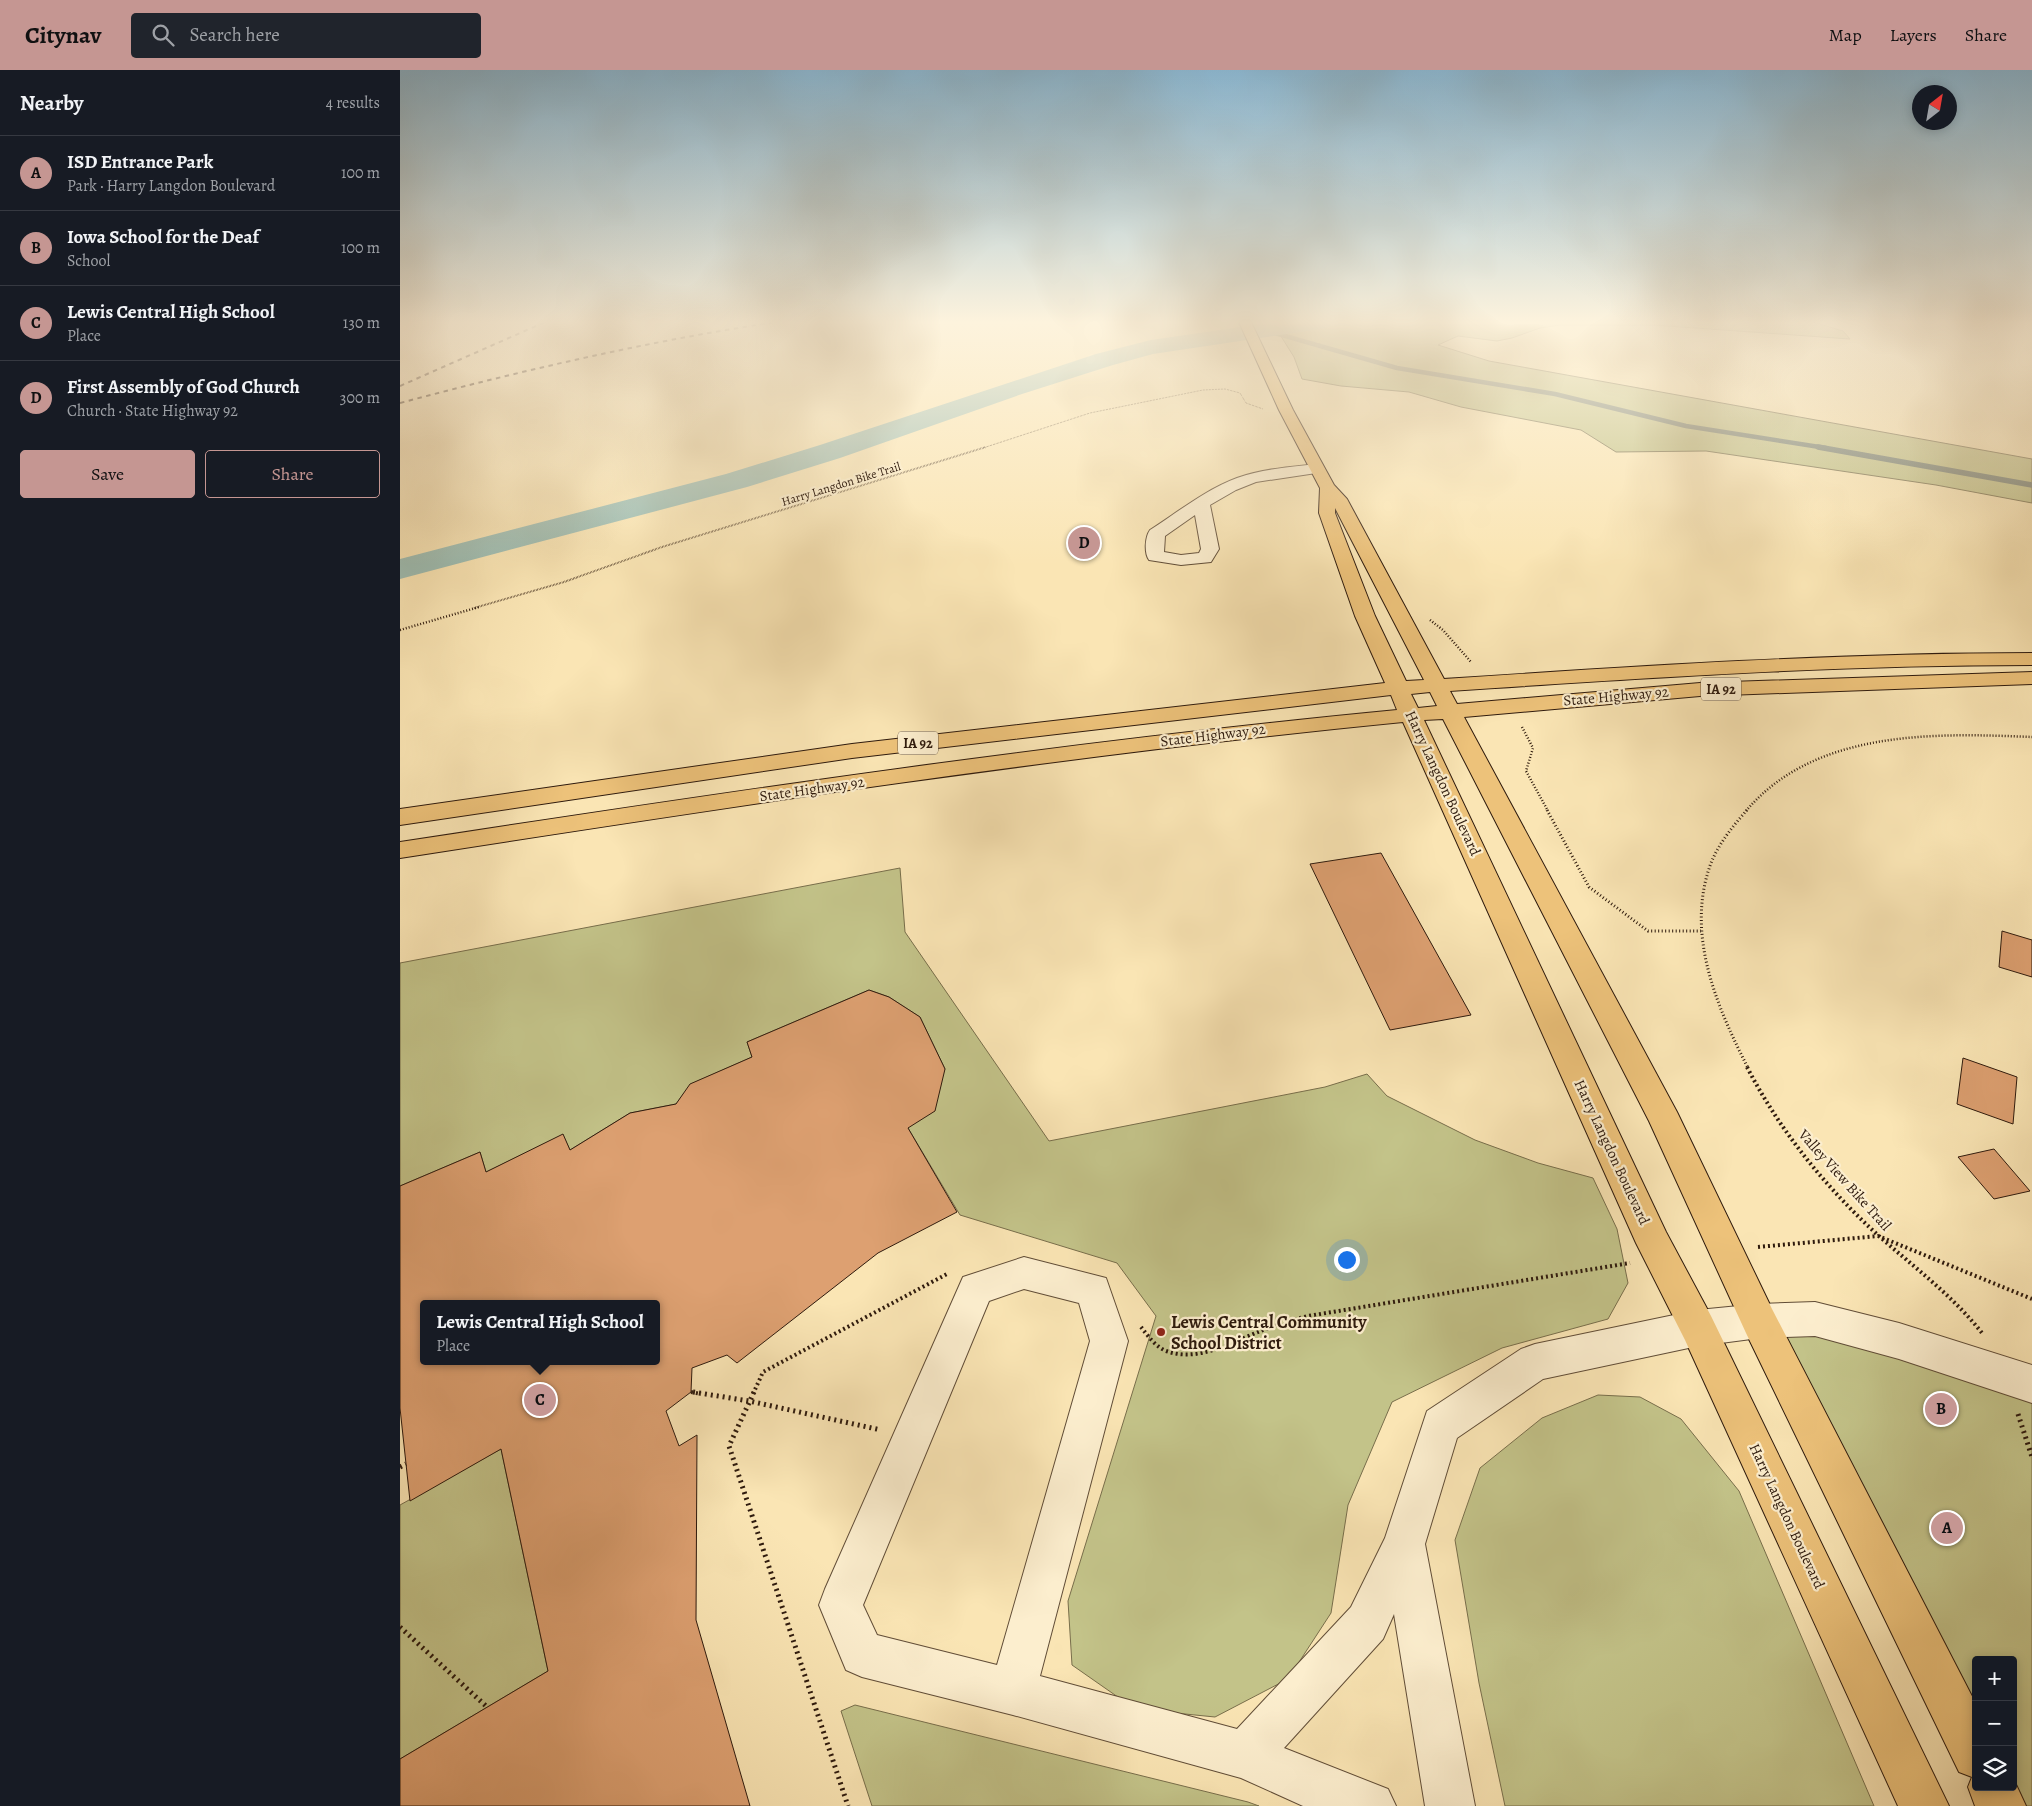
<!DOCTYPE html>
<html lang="en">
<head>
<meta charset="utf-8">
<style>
	body { margin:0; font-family:Alegreya,serif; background:#20242c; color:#f1f3f6 }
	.controls { position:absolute; right:15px; bottom:15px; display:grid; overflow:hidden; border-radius:5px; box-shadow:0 2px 12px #0003 }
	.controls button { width:45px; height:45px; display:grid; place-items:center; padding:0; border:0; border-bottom:1px solid #363941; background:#171b24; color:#f1f3f6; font:25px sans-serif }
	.compass { position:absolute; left:1512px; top:15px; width:45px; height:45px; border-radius:50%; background:#171b24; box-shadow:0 2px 12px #0003; rotate:31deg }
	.you { position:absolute; left:946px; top:1189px; width:18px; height:18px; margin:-12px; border:4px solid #fff; border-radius:50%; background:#1a73e8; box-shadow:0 0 0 8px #1a73e833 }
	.badge { display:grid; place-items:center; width:32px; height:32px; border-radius:50%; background:#c59692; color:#111; font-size:16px; font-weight:700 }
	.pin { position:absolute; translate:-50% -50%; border:2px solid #fff; box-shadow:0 1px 5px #0006 }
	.popup { position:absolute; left:20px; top:1230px; width:240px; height:65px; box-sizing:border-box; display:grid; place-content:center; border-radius:5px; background:#171b24; filter:drop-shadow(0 1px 4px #0005); font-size:16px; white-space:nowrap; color:#9ea1a6 }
	.popup b { font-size:19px; color:#f1f3f6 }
	.popup::after { content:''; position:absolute; left:50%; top:100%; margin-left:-10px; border:10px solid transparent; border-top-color:#171b24 }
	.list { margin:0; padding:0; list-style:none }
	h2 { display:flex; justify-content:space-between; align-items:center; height:65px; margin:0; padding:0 20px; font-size:21px }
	h2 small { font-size:16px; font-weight:400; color:#9ea1a6 }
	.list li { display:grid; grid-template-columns:32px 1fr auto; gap:15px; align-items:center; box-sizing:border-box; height:75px; padding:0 20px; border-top:1px solid #363941 }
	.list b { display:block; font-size:19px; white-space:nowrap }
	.list p { margin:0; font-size:16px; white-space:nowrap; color:#9ea1a6 }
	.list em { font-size:16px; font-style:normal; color:#9ea1a6 }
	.actions { display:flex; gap:10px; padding:15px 20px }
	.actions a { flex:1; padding:11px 0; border:1px solid #c59692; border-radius:5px; text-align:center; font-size:18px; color:#c59692 }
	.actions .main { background:#c59692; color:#111 }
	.icon { flex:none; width:28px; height:28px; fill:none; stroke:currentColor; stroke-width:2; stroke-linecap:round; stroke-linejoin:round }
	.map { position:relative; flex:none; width:1632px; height:1736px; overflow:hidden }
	header { display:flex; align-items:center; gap:30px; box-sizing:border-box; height:70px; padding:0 25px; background:#c59692; color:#111 }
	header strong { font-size:24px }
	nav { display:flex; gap:28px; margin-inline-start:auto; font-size:18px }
	.search { width:350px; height:45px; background:#20242c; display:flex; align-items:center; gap:12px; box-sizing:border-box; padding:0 18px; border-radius:5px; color:#9ea1a6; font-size:19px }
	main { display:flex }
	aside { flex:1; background:#171b24 }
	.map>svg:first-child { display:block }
	.green { fill:#c3c389; stroke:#786e4b }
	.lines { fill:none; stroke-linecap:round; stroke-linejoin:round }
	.stream-far1 { stroke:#727c71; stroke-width:4.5 }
	.stream { stroke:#727c71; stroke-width:5.5 }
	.river { fill:#9fbeb3; fill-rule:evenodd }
	.building { fill:#dda071; stroke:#2e1a0d; fill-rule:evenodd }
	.minor-casing { stroke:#614d37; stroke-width:2 }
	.major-casing { stroke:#2e1a0d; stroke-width:2 }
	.path-far5 { stroke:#2e1a0d; stroke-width:1; stroke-dasharray:0.5 1; stroke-linecap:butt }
	.path-far4 { stroke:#2e1a0d; stroke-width:2; stroke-dasharray:0.5 1; stroke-linecap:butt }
	.path-far3 { stroke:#2e1a0d; stroke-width:2.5; stroke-dasharray:1 2; stroke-linecap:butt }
	.path-far2 { stroke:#2e1a0d; stroke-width:3; stroke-dasharray:1 2.5; stroke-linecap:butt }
	.path-far1 { stroke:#2e1a0d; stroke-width:4; stroke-dasharray:2 3; stroke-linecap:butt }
	.path { stroke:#2e1a0d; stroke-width:5; stroke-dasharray:2 4; stroke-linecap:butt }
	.minor { fill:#fceece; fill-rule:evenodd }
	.major { fill:#edc27a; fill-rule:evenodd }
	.rail { stroke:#2e1a0d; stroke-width:2; stroke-dasharray:4.5 4.5; stroke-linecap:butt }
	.poi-dot { fill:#8f2418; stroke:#fceece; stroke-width:2 }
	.labels { text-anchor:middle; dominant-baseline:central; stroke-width:4.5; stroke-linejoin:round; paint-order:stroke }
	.far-street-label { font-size:12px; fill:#2e1a0d; stroke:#fceece }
	.shield { fill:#fceece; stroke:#6c5a47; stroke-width:1 }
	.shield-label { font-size:14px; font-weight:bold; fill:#2e1a0d }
	.street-label { font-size:15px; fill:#2e1a0d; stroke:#fceece }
	.near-poi-label { font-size:18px; font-weight:bold; fill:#2e1a0d; stroke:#fceece; text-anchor:start }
</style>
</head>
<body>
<header>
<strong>Citynav</strong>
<div class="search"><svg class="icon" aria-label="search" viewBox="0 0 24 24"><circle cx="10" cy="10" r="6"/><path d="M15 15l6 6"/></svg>Search here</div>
<nav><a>Map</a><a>Layers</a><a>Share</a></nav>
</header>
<main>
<aside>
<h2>Nearby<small>4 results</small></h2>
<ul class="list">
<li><span class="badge">A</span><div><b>ISD Entrance Park</b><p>Park · Harry Langdon Boulevard</p></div><em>100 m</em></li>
<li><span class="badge">B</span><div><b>Iowa School for the Deaf</b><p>School</p></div><em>100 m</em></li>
<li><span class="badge">C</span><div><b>Lewis Central High School</b><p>Place</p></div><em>130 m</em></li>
<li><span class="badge">D</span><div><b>First Assembly of God Church</b><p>Church · State Highway 92</p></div><em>300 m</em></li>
</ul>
<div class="actions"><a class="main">Save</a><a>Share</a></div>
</aside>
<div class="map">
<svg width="1632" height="1736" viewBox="0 0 1632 1736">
	<rect width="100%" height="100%" fill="#fae5b4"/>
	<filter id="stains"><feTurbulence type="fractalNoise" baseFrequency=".004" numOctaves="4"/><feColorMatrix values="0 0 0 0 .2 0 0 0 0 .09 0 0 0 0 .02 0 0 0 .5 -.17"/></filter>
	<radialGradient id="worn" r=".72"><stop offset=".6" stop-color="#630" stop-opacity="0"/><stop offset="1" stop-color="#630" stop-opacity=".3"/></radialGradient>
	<path class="green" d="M872,252h541l30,9 7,8 -197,-14h-93l-20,3 -28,10 -15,3 -39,-5 -20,9 51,16 543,98v44l-96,-18 -230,-34 -90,1 -35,-22 -120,-23 -52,-15 -68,-6 -39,-7 -8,-22z
		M500,798l5,64 144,209 276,-54 42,-13 20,22 88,44 63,23 55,15 24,51 11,54 -20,36 -106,29 -110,54 -44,103 -17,108 -43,66 -73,38 -80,-8 -63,-44 -4,-64 88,-285 -39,-53 -157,-48 -52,-87 37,-59 -25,-52 -31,-20 -20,-7 -122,52 5,15 -61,27 -15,20 -46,9 -60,37 -7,-15 -77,37 -6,-20 -80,34v-223z
		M1359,1251l273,63v422h-31l12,-19v-127h-37v95z
		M1198,1325l42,2 41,22 58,72 135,315h-369l-26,-123 -24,-143 25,-72 62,-50z
		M101,1379l47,222 -148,88v-254z
		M455,1635l393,97 11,4h-387l-31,-95z"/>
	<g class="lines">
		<path class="stream-far1" d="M864,260l133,38 158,26 131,32 140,22"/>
		<path class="stream" d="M1418,377l214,38"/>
		<path class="river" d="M876,252h56l-3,5 -8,2 -168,25 -40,11 -91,29 -182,64 -93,29 -347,92v-20l326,-85 94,-29 276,-91 55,-14z"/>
	</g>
	<path class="building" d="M981,783l90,162 -81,15 -80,-166z
		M1602,861l30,9v37l-33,-10z
		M469,920l20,7 31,20 25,52 -10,42 -27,17 49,84 -79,41 -141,110 -10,-8 -35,13 -1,24 -25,19 13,35 18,-11 -1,185 54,186h-350v-47l148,-88 -47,-222 -91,52 -10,-93v-222l80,-34 6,20 77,-38 7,16 60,-37 46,-9 14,-20 62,-27 -5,-15zM24,1234h232v57h-232z
		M1563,988l54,19 -4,47 -56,-20z
		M1594,1079l36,42 -36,8 -36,-42z"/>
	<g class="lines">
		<g class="minor-casing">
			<path id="minor" d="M917,394l8,5 -2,3 -67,10 -20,8 -26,15 9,44 -8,13 -30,3 -32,-5c-5,-7 -4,-23 1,-30 28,-18 55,-40 87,-52 25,-9 53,-11 80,-14zM795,445l6,34 -2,4 -18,2 -17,-3 1,-16z
				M624,1187l82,21 22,63 -88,335 197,53 114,-122 34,-69 42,-127 94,-62 14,-5 163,-34 61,-6 56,-2 84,21 133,42v38l-133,-44 -84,-23 -56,2 -61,8 -155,33 -86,59 -32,106 50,262h-50l-31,-192 -11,25 -99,109 104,41 8,17h-93l-62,-28 -228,-63 -151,-38 -16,-7 -27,-65 6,-16 138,-312zM624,1219l55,14 11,38 -93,324 -120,-30 -14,-30 126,-304z"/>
		</g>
		<g class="major-casing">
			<path id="major" d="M839,252h12l42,88 41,75 13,14 97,180c196,-13 391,-26 588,-26v12c-195,0 -388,13 -582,26l7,13 243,-21 332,-11v12l-332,12 -236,21 213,395 95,197 204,395v83h37v-9l13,28h-51l-7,-19 4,-10 -13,-5 -213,-439 -97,-212 -206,-402 -19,1 242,512 45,84 238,490h-51l-213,-466 -49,-97 -233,-521c-336,33 -670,84 -1003,136v-16c332,-51 663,-100 997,-132l-6,-15 -539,63 -452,67v-16l452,-65 533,-61 -30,-67 -36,-103 1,-25 -41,-78zM935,438l89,172 -18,1 -31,-65 -40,-103zM1030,622l7,14 -19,2 -7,-14z"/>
		</g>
		<path class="path-far5" d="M583,378l107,-35 113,-23 22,-1 15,4 6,10 17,6"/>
		<path class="path-far4" d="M74,538l90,-26 98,-35 324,-100"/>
		<path class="path-far3" d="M1030,550l13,10 28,32
			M0,560l79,-23
			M1122,657l11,21 -7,23 22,40
			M1346,741c69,-82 190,-78 286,-74"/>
		<path class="path-far2" d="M1147,740l42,77 59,44h53
			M1347,740c-14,16 -28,33 -36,53 -26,70 5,142 37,205"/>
		<path class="path-far1" d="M1347,997c33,64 79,121 133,170 35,31 73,59 102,96
			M1358,1177l120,-11 154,63
			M741,1257c7,9 14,19 25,24 33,12 68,-10 97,-21 15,-6 30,-10 45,-14l322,-53
			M291,1322l10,2
			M353,1324l10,-22 184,-98"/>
		<path class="path" d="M293,1322l56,9 132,29
			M354,1322l-25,54 119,360
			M1618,1344l14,43
			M0,1397l6,-3
			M0,1557l87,80"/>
		<use href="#minor" class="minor"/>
		<use href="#major" class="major"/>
		<path class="rail" d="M0,316l145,-64
			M0,333c124,-33 249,-62 376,-81"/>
	</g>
	<linearGradient id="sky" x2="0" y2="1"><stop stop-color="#8bb8d3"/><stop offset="0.51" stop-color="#fdf3dd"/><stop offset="1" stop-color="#fdf3dd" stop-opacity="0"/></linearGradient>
	<rect width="1632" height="495" fill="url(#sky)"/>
	<circle class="poi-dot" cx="761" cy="1262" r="5"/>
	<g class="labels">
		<g class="far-street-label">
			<text transform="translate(441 414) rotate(-17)">Harry Langdon Bike Trail</text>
		</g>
		<g class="shield">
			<rect x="1301" y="607.5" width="40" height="23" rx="4"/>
			<rect x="498" y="661.5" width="40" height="23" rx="4"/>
		</g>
		<g class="shield-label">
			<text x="1321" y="619">IA 92</text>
			<text x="518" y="673">IA 92</text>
		</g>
		<g class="street-label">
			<text transform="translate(1216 626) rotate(-5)">State Highway 92</text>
			<text transform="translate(813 665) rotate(-7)">State Highway 92</text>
			<text transform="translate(1043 713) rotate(65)">Harry Langdon Boulevard</text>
			<text transform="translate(412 719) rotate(-8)">State Highway 92</text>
			<text transform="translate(1212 1082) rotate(65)">Harry Langdon Boulevard</text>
			<text transform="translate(1445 1110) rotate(48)">Valley View Bike Trail</text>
			<text transform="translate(1387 1446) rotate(65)">Harry Langdon Boulevard</text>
		</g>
		<g class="near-poi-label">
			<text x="771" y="1252">Lewis Central Community<tspan x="771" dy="21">School District</tspan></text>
		</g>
	</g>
	<rect width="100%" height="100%" filter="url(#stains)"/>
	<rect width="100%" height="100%" fill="url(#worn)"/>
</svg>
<div class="controls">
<button>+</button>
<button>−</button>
<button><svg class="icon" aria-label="layers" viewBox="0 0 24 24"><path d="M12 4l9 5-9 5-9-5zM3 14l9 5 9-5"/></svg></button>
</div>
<svg class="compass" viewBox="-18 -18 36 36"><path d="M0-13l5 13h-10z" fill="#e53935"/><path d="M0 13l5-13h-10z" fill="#9ea1a6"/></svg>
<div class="you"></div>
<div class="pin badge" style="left:1547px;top:1458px">A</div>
<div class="pin badge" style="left:1541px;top:1339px">B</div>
<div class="pin badge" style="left:140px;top:1330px">C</div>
<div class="popup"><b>Lewis Central High School</b>Place</div>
<div class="pin badge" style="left:684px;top:473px">D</div>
</div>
</main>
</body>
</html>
